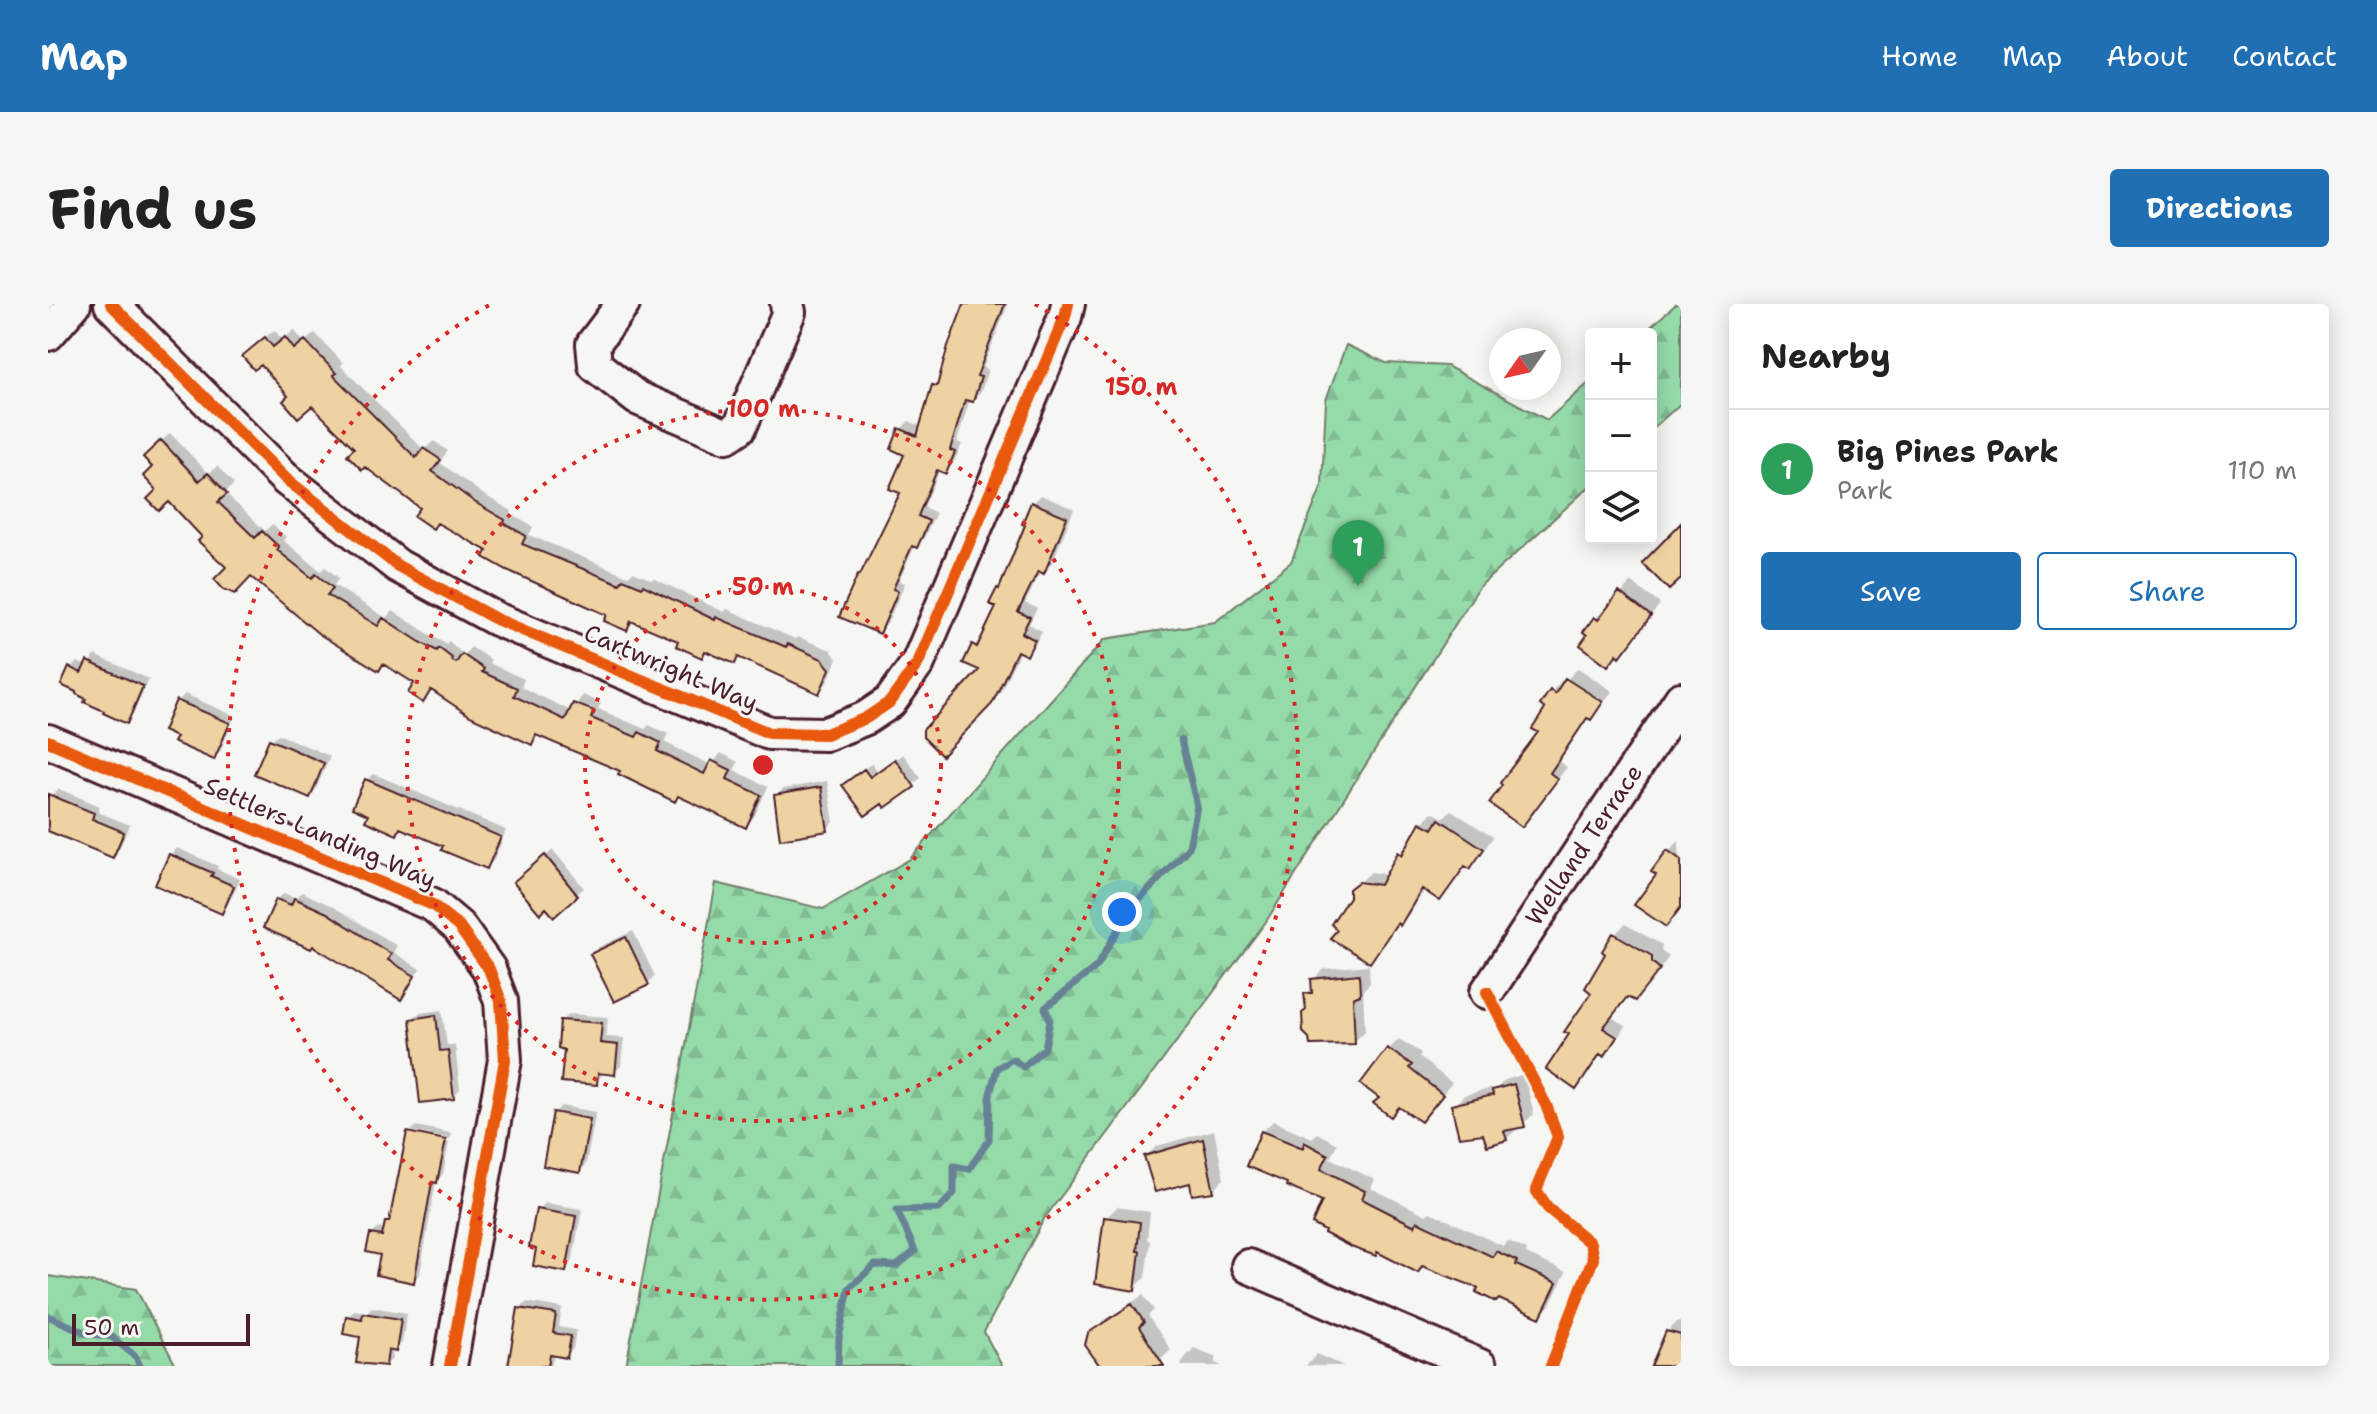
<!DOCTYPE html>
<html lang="en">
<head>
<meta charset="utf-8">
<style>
	body { margin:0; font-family:"Shantell Sans",sans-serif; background:#f6f6f6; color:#222 }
	.controls { position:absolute; right:24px; top:24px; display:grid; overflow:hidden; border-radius:8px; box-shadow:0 4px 20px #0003 }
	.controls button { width:72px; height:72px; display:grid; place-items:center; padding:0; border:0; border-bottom:2px solid #e0e0e0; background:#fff; color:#222; font:40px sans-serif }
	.compass { position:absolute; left:1441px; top:24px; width:72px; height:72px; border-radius:50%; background:#fff; box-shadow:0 4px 20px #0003; rotate:236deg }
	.scale { position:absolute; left:24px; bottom:20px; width:178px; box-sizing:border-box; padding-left:8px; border:4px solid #4a1f2b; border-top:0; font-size:22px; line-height:28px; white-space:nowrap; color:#4a1f2b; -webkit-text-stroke:6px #f6f6f2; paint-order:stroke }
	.you { position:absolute; left:1074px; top:608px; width:28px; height:28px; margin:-20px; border:6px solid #fff; border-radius:50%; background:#1a73e8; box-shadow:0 0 0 12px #1a73e833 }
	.badge { display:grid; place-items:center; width:52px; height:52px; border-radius:50%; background:#1f6fb2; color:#fff; font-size:26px; font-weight:700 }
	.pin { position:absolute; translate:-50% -66px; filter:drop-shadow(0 2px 4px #0008) }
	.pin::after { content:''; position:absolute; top:42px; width:28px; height:24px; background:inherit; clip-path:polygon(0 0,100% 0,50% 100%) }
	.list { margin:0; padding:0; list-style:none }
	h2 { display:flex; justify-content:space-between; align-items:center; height:104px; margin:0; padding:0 32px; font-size:34px }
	h2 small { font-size:26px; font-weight:400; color:#767676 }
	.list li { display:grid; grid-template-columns:52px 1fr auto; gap:24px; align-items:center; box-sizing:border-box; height:120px; padding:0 32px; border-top:2px solid #e0e0e0 }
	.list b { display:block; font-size:30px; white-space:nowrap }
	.list p { margin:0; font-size:26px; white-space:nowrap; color:#767676 }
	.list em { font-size:26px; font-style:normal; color:#767676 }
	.actions { display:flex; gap:16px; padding:24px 32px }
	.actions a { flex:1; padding:18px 0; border:2px solid #1f6fb2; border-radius:8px; text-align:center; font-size:28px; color:#1f6fb2 }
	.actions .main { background:#1f6fb2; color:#fff }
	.icon { flex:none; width:44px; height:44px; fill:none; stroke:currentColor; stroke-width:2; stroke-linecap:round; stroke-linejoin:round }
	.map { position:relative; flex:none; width:1633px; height:1062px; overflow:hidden; border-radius:8px }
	header { display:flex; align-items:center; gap:48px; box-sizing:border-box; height:112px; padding:0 40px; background:#1f6fb2; color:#fff }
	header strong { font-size:38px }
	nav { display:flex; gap:44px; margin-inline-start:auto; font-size:28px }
	.intro { display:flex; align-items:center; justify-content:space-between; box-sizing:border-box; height:192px; padding:0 48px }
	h1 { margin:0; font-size:56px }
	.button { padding:20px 36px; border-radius:8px; background:#1f6fb2; color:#fff; font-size:28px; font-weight:700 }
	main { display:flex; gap:48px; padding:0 48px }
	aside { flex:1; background:#fff; border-radius:8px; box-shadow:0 4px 20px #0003 }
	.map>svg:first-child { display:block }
	.forest { fill:url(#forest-firs); stroke:#707d6a; stroke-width:2 }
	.shadow { fill:#0003 }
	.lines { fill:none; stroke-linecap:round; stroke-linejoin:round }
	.stream { stroke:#678295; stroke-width:7 }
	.building { fill:#efd2a2; stroke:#4a1f2b; stroke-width:2 }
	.minor-casing { stroke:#4a1f2b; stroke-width:38 }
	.minor { stroke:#f6f6f2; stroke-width:32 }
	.cycleway-casing { stroke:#f6f6f2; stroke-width:17 }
	.cycleway { stroke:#e8590c; stroke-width:12 }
	.ring { fill:none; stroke:#d62828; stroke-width:4; stroke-dasharray:4 8 }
	.labels { text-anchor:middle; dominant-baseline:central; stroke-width:6; stroke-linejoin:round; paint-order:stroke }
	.street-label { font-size:24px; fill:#4a1f2b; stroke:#f6f6f2 }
	.centre { fill:#d62828; stroke:#f6f6f2; stroke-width:4 }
	.ring-label { font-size:24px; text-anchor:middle; font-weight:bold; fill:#d62828; stroke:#f6f6f2; stroke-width:6; stroke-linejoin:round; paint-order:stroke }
</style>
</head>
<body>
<header>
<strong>Map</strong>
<nav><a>Home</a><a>Map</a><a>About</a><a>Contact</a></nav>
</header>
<div class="intro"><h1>Find us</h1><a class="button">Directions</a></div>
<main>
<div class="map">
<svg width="1633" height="1062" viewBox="0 0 1633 1062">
	<defs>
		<pattern id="forest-firs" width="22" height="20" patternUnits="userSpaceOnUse" patternTransform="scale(2)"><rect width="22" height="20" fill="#95dba9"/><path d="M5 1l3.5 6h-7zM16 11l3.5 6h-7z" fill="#82bc92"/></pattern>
	</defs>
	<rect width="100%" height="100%" fill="#f6f6f2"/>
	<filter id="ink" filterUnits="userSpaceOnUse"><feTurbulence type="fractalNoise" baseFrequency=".0125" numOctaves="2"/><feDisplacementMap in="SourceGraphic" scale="16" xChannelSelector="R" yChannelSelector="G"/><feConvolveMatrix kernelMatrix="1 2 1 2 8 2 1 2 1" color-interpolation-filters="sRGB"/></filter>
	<g filter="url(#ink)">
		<path class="forest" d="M1628,0h5v99l-30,27v-96h-8z
			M1298,41l40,18 61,3 100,54 44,-39v104l-112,102 -214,336 -221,296 -60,113 18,34h-376l90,-483 107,26 87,-50 195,-220 110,-17 76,-60 31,-76 4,-86z
			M0,972l88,13 40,77h-128z"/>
		<path class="shadow" d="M919,0h41l-25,64 5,1 -7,23 -8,8 -3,-1 -13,43 5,2 -9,20 -7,8 -6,-3 -16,38 12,6 -12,25 -9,7 -16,36 6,2 -18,41 -7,8 -21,-57 5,-5 38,-78 4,-39 -5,-24 8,-8 13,6 12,-41 8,-8z
			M226,26l9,10 11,-10 10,12 11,-9 28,30 -2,3 83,84 10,-9 14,10 -9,11 45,33 28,16 -1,3 22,13 -4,8 99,41 5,-4 19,8 1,-2 71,34 3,-3 68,30 3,-2 33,13 6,9 -10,24 -9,8 -77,-35 -7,6 -27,-12 -5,5 -21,-15 -47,-19 -7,7 -17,-14 -120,-64 -67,-42 -111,-104 -22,-8 -37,-48z
			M122,129l39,41 8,-8 17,18 -9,9 40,38 7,-7 14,13 -3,3 38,31 4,-4 14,11 -5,7 52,33 7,-7 36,23 17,10 3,-3 15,14 7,-8 20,13 -2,3 35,16 -3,8 50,24 12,-16 18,8 -3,6 47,20 4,-4 19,9 -4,8 47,23 10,-12 17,9 -4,8 34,17 -14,30 -9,9 -205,-92 -9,8 -98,-53 -10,11 -6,-17 -166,-108 -23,-8 -23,-30 -46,-47 -4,-23 -9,-10z
			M993,191l33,14 -22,54 -9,8h-2l-16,32 12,5 -8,16 13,7 -7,14 -9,9 -6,-3 -20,42 -58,60 41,-83 -9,-24 8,-9 16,-31 1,-17 4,-4 25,-61 4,-20z
			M1583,278l29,22 -29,40 -23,20 -12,-46 10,-10 3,1z
			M47,351l54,24 -16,35 -7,7 -37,-23 -19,-29 7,-7 10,4z
			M1530,364l34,23 -11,16 -12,10 -30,45 8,5 -45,58 -17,-40 36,-53 10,-40 11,-11 2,2z
			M137,390l50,22 -15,35 -6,6 -36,-22v-34z
			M230,430l52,22 -14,33 -7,7 -38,-56z
			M855,450l18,24 -35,28 -35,-28 21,-15 6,9z
			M326,470l132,56 -12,30 -7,7 -42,-22 -42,-18 -6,6 -26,-19 -4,-34z
			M779,477l7,41 -7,7 -51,-33 7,-7z
			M11,485l41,17 -2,6 32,13 -11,24 -7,7 -64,-27v-22l4,-11z
			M1403,506l42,27 -13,19 -11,10 -2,-1 -28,34 -14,-10 -15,24 -10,10 -1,-1 -19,27 -10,11 -30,-31 11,-32v-7l20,-18 17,3 11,-22 11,-10 12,-20 10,-11 11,6z
			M1631,537l2,67 -15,17 -8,-50 10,-24z
			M129,544l41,18 -1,3 23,10 -12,26 -6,7 -51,-57z
			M505,546l31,38 -30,26 -31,-39z
			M254,588l32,15 63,39 -4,6 27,17 -20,28 -123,-97 7,-7 12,5z
			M1577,620l37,21 -1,6 8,6 -24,31 -16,7 -17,22 14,9 -12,18 -12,10 -26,33 18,-95 20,-57z
			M585,627l22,45 -7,7 -55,-29 6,-7z
			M1321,661l1,18 -7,7 2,41 -11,11 -46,-33 -1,-15 6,-7v-7l11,-11z
			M394,706l5,35h8l5,45 -7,7 -41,-78 7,-6z
			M521,710l39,3 -2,20 18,1 -3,28 -7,7 -10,-1 -8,10 -30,-34 -4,-27z
			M1351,735l22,14 -2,4 33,26 -31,37 -21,-15 -18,-8 7,-48z
			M1476,770l10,40 -28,25 -22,-7 -30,-26 10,-11 34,-8 7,-7z
			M513,802l35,6 -10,52 -6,7 -26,-58z
			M1225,817l39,17 5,-5 20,11 -7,14 45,22 -4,8 55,27 4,-3 73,34 5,-5 19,9 -1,4 40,18 -16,33 -10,11 -60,-29 -156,-87 -62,-68z
			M368,822l35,7 -1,6 -39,-8v4l38,8 -6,31 -7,7 -16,93 -7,7 -31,-27 -10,-20 7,-6 7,1 1,-6 6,-6 16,-84z
			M1166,826l10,49 -11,11 -67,-34 11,-10z
			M497,899l37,6 -10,54 -7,7 -27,-60z
			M1069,903l33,5 -3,28 3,1 -5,37 -11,11 -28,-71z
			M1095,991l11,15 -6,6 23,34 -17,16h-53l-12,-32 12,-11z
			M479,998l35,6 -3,19 17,3 -3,19 -7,7 -11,-3 -4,13h-40l9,-58z
			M324,1003l35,6 -5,30 -9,6 -1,10 -7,7 -37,-49 6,-7 13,2z
			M1630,1017l3,1v44h-26l12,-34z
			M1146,1044l23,9 -2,6 7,3h-41l3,-7z
			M1269,1050l27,12h-38z"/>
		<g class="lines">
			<path class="stream" d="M0,1012l38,17 26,4 24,20 4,9
				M790,1062l1,-28 10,-50 26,-23 22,1 18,-15 -18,-41 42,-1 15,-16v-27l15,3 20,-29 1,-46 7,-26 16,-9 10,8 22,-19 5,-28 -5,-12 52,-42 32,-55 60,-64 8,-41 -16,-66"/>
		</g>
		<path class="building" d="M916,0h41l-28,72 4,1 -8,25 -8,-2 -15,50 5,2 -9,22 -9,-4 -19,46 11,5 -12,27 -5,-2 -19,43 5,2 -18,43 -41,-17 19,-43 2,1 40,-82 -11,-4 15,-34 -13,-6 8,-21 18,8 15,-51 5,1 11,-40z
			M217,33l8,10 12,-10 9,12 11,-9 31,33 -3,2 83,83 7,-10 18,12 -9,11 44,32 29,17 -1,3 22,13 -4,8 98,40 3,-5 19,8 1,-2 72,35 1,-3 70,30 2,-3 34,15 8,10 -11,25 -81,-37 -3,7 -30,-13 -3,7 -26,-12 2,-5 -47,-20 -4,10 -23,-10 3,-6 -100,-45 -23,-13 3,-6 -50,-28 -4,6 -19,-13 6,-8 -55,-41 -3,3 -15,-15 7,-7 -42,-42 -14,12 -15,-17 5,-5 -27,-31 -7,5 -12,-14z
			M113,136l38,41 9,-8 19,21 -9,8 37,36 7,-7 17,16 -2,3 35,28 4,-4 17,14 -6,7 51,31 5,-8 37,24 17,9 2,-3 13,10 -1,2 5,3 6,-9 22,15 -2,3 35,16 -3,8 51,24 8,-17 21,8 -3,7 45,19 3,-5 22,11 -4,8 47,23 7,-14 20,10 -4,9 34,16 -15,33 -68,-32 -3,6 -57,-28 2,-3 -84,-36 -4,10 -62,-29 -39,-26 -8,13 -15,-10 6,-10 -31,-19 -4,7 -60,-37 -68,-57 -16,17 -12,-5 -9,-10 12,-12 -28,-26 4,-4 -33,-35 -10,9 -12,-12 9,-9 -13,-14 9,-9 -9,-10z
			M983,198l36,15 -23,57 -6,-3 -20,41 12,5 -8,16 13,7 -8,16 -10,-5 -25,53 -50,52 -19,-19v-7l56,-60 -16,-7 9,-19 5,3 19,-40 -7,-3 8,-16 2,1 26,-64 -3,-1z
			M1633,219v56l-12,11 -27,-27z
			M1571,288l32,24 -31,41 -3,-3 -9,12 -28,-21 7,-10 -4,-3 11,-15 4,3z
			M39,357l56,25 -16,38 -24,-11 1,-2 -20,-9 2,-3 -10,-5v-2l-15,-7 8,-18 12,6z
			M1517,374l38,24 -12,18 -4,-2 -37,55 8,6 -36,48 -33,-24 13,-18 -2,-2 38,-51 -6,-3 13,-20 -5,-4 10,-15 5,4z
			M128,396l54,23 -16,37 -41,-18 3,-5 -13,-6z
			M221,435l55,24 -14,35 -56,-24z
			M847,455l20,28 -30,21 -3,-4 -17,12 -23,-31 22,-16 6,8z
			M317,475l136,58 -14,32 -46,-19 2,-4 -43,-18 -3,7 -32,-14 3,-6 -16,-7z
			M773,483l7,44 -48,8 -6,-44z
			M0,490l46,19 -2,6 32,13 -11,26 -65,-27z
			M1391,515l45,30 -14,20 -5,-3 -25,35 -18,-12 -22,37 -3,-3 -27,40 -40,-25 7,-8 -6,-6 18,-27v-8l9,-7 22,3 18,-33 4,3 18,-33 13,7z
			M1619,546l14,10v47l-15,20 -32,-22 22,-30 -5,-3z
			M121,550l44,19 -2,3 23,10 -12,28 -67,-29z
			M497,551l33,41 -24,21 -8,-9 -6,6 -27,-32z
			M246,594l33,15 64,41 -3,6 27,16 -14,24 -88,-54 -2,3 -48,-21 13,-29 15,6z
			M1565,629l39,23v6l8,7 -25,32 -8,-4 -24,31 14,9 -13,20 -4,-3 -24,36 -30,-21 23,-35 -5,-2 27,-39 -6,-5 20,-34 -3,-3z
			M578,633l23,48 -35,17 -24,-48z
			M1311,670l1,21 -7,3 2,46 -45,1 -1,-7 -6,-6 -1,-19 4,-3 -2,-17h8l-1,-14z
			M388,711l4,36 8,-1 6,49 -34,4 -10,-84z
			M512,716l42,3 -2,20 18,2 -3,30 -17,-2 -1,12 -36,-3 3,-32 -6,-2z
			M1339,744l25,17 -3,3 34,27 -22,27 -22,-15 -8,10 -18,-14 6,-5 -19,-14z
			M1466,780l11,43 -21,4 3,9 -20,6 -4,-12 -24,3 -8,-32 42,-10 -1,-5z
			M505,808l37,7 -10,54 -37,-7z
			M1213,827l42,17 1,-6 24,13 -7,14 44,22 -3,8 53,27 2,-5 76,36 3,-6 21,10 -1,4 41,18 -17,35 -41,-19 -3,3 -20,-10 2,-4 -56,-22 -4,7 -41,-21 -1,4 -25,-9 -27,-14 1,-2 -13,-7 10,-23 -36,-15 1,-3 -41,-17z
			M359,828l39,8 -9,43 -5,-1 -18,101 -38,-8 4,-20 -14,-3 4,-18 12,2 3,-14h4z
			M1155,835l11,53 -22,3 -2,-12 -35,9 -11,-36z
			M488,905l40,7 -10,56 -33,-6 3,-17 -7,-2z
			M1056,913l36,5 -3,29h3l-5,40 -40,-7z
			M1084,1000l12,18 -5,5 25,39h-64l-15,-21 3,-12z
			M470,1004l38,6 -3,19 18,3 -4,22 -17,-3 -2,11h-40z
			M315,1009l38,6 -5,33 -8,-2 -2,16 -30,-3 4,-26 -17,-3 3,-18 16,3z
			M1618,1027l15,4v31h-30z"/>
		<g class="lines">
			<g class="minor-casing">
				<path id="minor" d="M63,0l175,175 112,87 98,53 273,114 57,1 40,-16 24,-16 28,-39 147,-346 3,-13
					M575,0l-30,40 2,21 42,33 90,38 13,-9 49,-115 -2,-8
					M0,30l26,-30
					M0,437l385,164 26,22 30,42 12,32 4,59 -55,306
					M1439,688l194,-293
					M1200,962l232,100"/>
			</g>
			<use href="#minor" class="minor"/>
			<g class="cycleway-casing">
				<path id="cycleway" d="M63,0l175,175 112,87 98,53 273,114 57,1 40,-16 24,-16 28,-39 147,-346 3,-13
					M0,437l385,164 26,22 30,42 12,32 4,59 -55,306
					M1439,688l59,113 12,32 -22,53 12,18 42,35 3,16 -42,107"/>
			</g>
			<use href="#cycleway" class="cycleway"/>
		</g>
	</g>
	<g class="ring">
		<circle cx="715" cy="461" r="178"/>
		<circle cx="715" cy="461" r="356"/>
		<path d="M987 0A535 535 0 1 1 443 0"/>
	</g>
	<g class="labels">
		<g class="street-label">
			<text transform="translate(623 364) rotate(23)">Cartwright Way</text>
			<text transform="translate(272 529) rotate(23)">Settlers Landing Way</text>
			<text transform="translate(1536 541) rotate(-56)">Welland Terrace</text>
		</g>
	</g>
	<circle cx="715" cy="461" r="12" class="centre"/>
	<g class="ring-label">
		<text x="1093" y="91">150 m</text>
		<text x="715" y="113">100 m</text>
		<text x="715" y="291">50 m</text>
	</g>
</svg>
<div class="controls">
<button>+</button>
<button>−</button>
<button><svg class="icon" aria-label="layers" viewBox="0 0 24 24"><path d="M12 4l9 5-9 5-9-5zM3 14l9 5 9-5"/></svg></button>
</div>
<svg class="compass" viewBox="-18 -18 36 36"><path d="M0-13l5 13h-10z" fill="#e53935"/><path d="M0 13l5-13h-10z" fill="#767676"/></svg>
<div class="scale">50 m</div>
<div class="you"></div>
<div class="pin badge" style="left:1310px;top:282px;background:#2e9e5b">1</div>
</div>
<aside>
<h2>Nearby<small></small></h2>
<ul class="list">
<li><span class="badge" style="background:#2e9e5b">1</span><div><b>Big Pines Park</b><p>Park</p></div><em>110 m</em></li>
</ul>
<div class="actions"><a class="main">Save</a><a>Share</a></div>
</aside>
</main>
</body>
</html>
